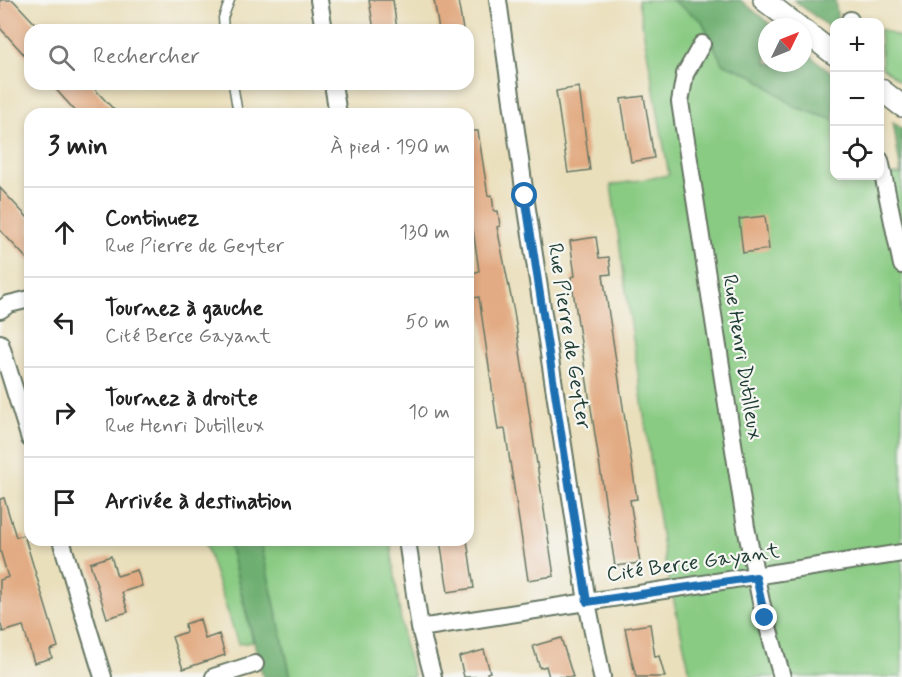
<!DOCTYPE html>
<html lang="fr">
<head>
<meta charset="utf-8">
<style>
	body { margin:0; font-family:Mynerve,sans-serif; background:#f2f2f2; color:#222 }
	.controls { position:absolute; right:18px; top:18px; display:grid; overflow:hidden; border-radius:12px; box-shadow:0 3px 9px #0003 }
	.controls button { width:54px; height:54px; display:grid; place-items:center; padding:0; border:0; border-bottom:2px solid #e0e0e0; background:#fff; color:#222; font:30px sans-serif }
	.compass { position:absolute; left:758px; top:18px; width:54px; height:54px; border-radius:50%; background:#fff; box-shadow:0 3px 9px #0003; rotate:47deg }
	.stop { position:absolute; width:18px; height:18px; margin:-14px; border:4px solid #1f6fb2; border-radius:50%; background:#fff }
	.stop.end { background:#1f6fb2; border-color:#fff; box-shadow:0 2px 6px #0008 }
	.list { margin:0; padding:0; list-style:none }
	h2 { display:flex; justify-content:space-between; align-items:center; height:78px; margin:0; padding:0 24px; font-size:26px }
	h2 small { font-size:20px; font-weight:400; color:#767676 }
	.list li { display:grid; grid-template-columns:39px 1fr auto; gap:18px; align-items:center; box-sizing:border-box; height:90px; padding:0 24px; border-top:2px solid #e0e0e0 }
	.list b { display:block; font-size:22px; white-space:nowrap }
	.list p { margin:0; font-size:20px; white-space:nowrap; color:#767676 }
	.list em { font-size:20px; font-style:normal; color:#767676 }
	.icon { flex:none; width:33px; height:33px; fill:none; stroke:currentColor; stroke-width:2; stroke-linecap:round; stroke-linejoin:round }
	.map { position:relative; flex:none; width:902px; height:677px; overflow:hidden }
	.search { position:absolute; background:#fff; box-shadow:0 3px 9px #0003; left:24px; top:24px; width:450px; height:66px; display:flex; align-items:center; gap:15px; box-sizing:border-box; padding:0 21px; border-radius:18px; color:#767676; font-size:22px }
	.panel { position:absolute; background:#fff; box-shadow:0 3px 9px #0003; left:24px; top:108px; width:450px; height:438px; border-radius:18px }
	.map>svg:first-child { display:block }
	.green { fill:#89cb83; stroke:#54845c; stroke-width:1.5 }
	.forest { fill:#6eaf71; stroke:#467652; stroke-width:1.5 }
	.building { fill:#e2ab83 }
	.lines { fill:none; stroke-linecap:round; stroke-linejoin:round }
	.service-casing { stroke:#667663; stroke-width:11 }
	.minor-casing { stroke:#667663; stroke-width:20 }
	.tertiary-casing { stroke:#667663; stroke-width:24 }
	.service { stroke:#fff; stroke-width:8 }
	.minor { stroke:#fff; stroke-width:16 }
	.tertiary { stroke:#fff; stroke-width:21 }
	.route { stroke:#1f6fb2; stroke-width:8 }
	.labels { text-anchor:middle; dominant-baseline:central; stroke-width:4.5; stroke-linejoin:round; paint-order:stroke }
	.street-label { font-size:21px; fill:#1f3d34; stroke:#f6f6f2 }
</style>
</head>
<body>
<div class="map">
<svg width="902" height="677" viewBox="0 0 902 677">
	<rect width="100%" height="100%" fill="#f6f6f2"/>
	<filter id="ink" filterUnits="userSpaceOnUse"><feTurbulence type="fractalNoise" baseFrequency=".0167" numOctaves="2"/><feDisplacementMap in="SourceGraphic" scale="12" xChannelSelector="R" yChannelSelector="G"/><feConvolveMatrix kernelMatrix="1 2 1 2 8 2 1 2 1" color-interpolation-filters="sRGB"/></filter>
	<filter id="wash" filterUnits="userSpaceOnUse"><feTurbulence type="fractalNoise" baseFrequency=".008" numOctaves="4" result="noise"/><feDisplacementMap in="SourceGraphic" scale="24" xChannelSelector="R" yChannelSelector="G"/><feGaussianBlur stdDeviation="1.35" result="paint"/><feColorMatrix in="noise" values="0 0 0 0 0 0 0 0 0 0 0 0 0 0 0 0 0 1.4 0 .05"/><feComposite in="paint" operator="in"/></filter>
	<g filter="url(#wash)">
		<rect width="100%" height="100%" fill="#eadfbb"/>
		<path class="green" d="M638,0h34l30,21 20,42 32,13 41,31 39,13v56l68,-2v503h-211l-26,-115 -54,-377 58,-10z
			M880,29l22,9v45l-20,-16z
			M204,540h24l25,102 -15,2z
			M260,540h130l14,103 10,34h-123z"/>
		<path class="forest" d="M672,0h68l34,27h-7v36h36v-13l31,25v45l-39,-13 -41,-31 -32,-13 -20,-42z
			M794,0h41l3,22h-4v9z
			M893,122l9,7v45l-1,-1z
			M228,540h32l31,137h-28z"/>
		<g id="blocks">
			<path class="building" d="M0,0h13l28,30h-11v31l-30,-33z
				M369,0h24l4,30h-23z
				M434,0h24l5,30h-24z
				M51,84h39l28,30h-40z
				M579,87l11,83 -22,3 -12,-82z
				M644,96l10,62 -23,4 -10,-63z
				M468,131h10l10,65 4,-1 2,16h4l2,15 -3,1 17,85 40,264 -26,4 -23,-151 -7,1 -19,-133 -6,1 -5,-23 11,-4 -6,-41 -5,1v-15l3,-1 -3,-18z
				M0,188l30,32v42l-30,-32z
				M765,216l4,33 -26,4 -4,-34z
				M596,237l3,21 10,-1 2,17 -8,1 34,224 -7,1 10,63 -25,3 -44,-289 4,-1 -5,-35z
				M4,498l12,39 8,-2 34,112 -8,3 2,8 -18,5 -11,-37 -20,6 -3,-10v-42l8,-3 -8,-27v-51z
				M440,540h27l7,48 -26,4z
				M111,556l6,20 20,-6 5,16 -20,6 6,20 -21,6 -17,-55z
				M200,619l5,20 14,-5 6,21 -42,14 -11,-32 14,-5 -1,-8z
				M650,624l5,33 4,-1 6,21h-29l-6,-24 -5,-25z
				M561,638l12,39h-24l-3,-11 -6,2 -7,-22z
				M484,650l6,22 -3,1 1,4h-24l-5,-20z"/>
		</g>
	</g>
	<g filter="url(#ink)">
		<use href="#blocks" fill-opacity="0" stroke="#667663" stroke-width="1.5"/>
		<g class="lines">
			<g class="service-casing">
				<path id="service" d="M224,30l-1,-12 7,-18
					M233,84l5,30"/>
			</g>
			<g class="minor-casing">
				<path id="minor" d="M319,0l5,30
					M498,0l27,196 62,406 15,75
					M850,20v2
					M702,44l-17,30 -5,28 66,425 15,75 21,75
					M333,84l5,30
					M880,160l22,105
					M0,310l9,-6 21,-5
					M0,343l30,96
					M61,540l42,137
					M407,540l13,88 13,49
					M420,628l482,-75
					M214,677l41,-13"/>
			</g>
			<g class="tertiary-casing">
				<path id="tertiary" d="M764,0l35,27
					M803,30l31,24
					M880,89l22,17"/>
			</g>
			<use href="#service" class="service"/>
			<use href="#minor" class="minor"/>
			<use href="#tertiary" class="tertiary"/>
		</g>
	</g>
	<g class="lines" filter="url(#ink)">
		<path class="route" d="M525,196l62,406 169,-25 9,41"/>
	</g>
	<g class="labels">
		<g class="street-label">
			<text transform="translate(569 336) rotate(81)">Rue Pierre de Geyter</text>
			<text transform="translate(742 357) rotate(81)">Rue Henri Dutilleux</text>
			<text transform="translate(693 563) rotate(-8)">Cité Berce Gayant</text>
		</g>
	</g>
</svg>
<div class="controls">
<button>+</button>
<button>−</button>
<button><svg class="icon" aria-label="locate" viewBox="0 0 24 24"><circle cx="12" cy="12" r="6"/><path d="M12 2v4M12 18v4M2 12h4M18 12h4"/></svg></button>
</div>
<svg class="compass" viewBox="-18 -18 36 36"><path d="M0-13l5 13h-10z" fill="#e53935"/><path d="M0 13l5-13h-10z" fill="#767676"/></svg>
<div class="stop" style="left:525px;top:196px"></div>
<div class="stop end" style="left:765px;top:618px"></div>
<div class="search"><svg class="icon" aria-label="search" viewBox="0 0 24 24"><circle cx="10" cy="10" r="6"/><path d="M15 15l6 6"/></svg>Rechercher</div>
<section class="panel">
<h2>3 min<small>À pied · 190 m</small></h2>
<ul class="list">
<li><svg class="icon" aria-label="ahead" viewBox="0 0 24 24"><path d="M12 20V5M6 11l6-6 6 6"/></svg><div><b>Continuez</b><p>Rue Pierre de Geyter</p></div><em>130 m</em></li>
<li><svg class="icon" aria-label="left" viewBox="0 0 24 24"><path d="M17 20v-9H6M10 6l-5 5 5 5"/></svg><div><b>Tournez à gauche</b><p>Cité Berce Gayant</p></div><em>50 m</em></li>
<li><svg class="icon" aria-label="right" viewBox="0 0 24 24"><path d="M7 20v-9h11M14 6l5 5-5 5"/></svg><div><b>Tournez à droite</b><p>Rue Henri Dutilleux</p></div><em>10 m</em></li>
<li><svg class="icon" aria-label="arrive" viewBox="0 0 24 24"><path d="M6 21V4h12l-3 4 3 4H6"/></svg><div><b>Arrivée à destination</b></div></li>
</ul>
</section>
</div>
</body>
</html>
